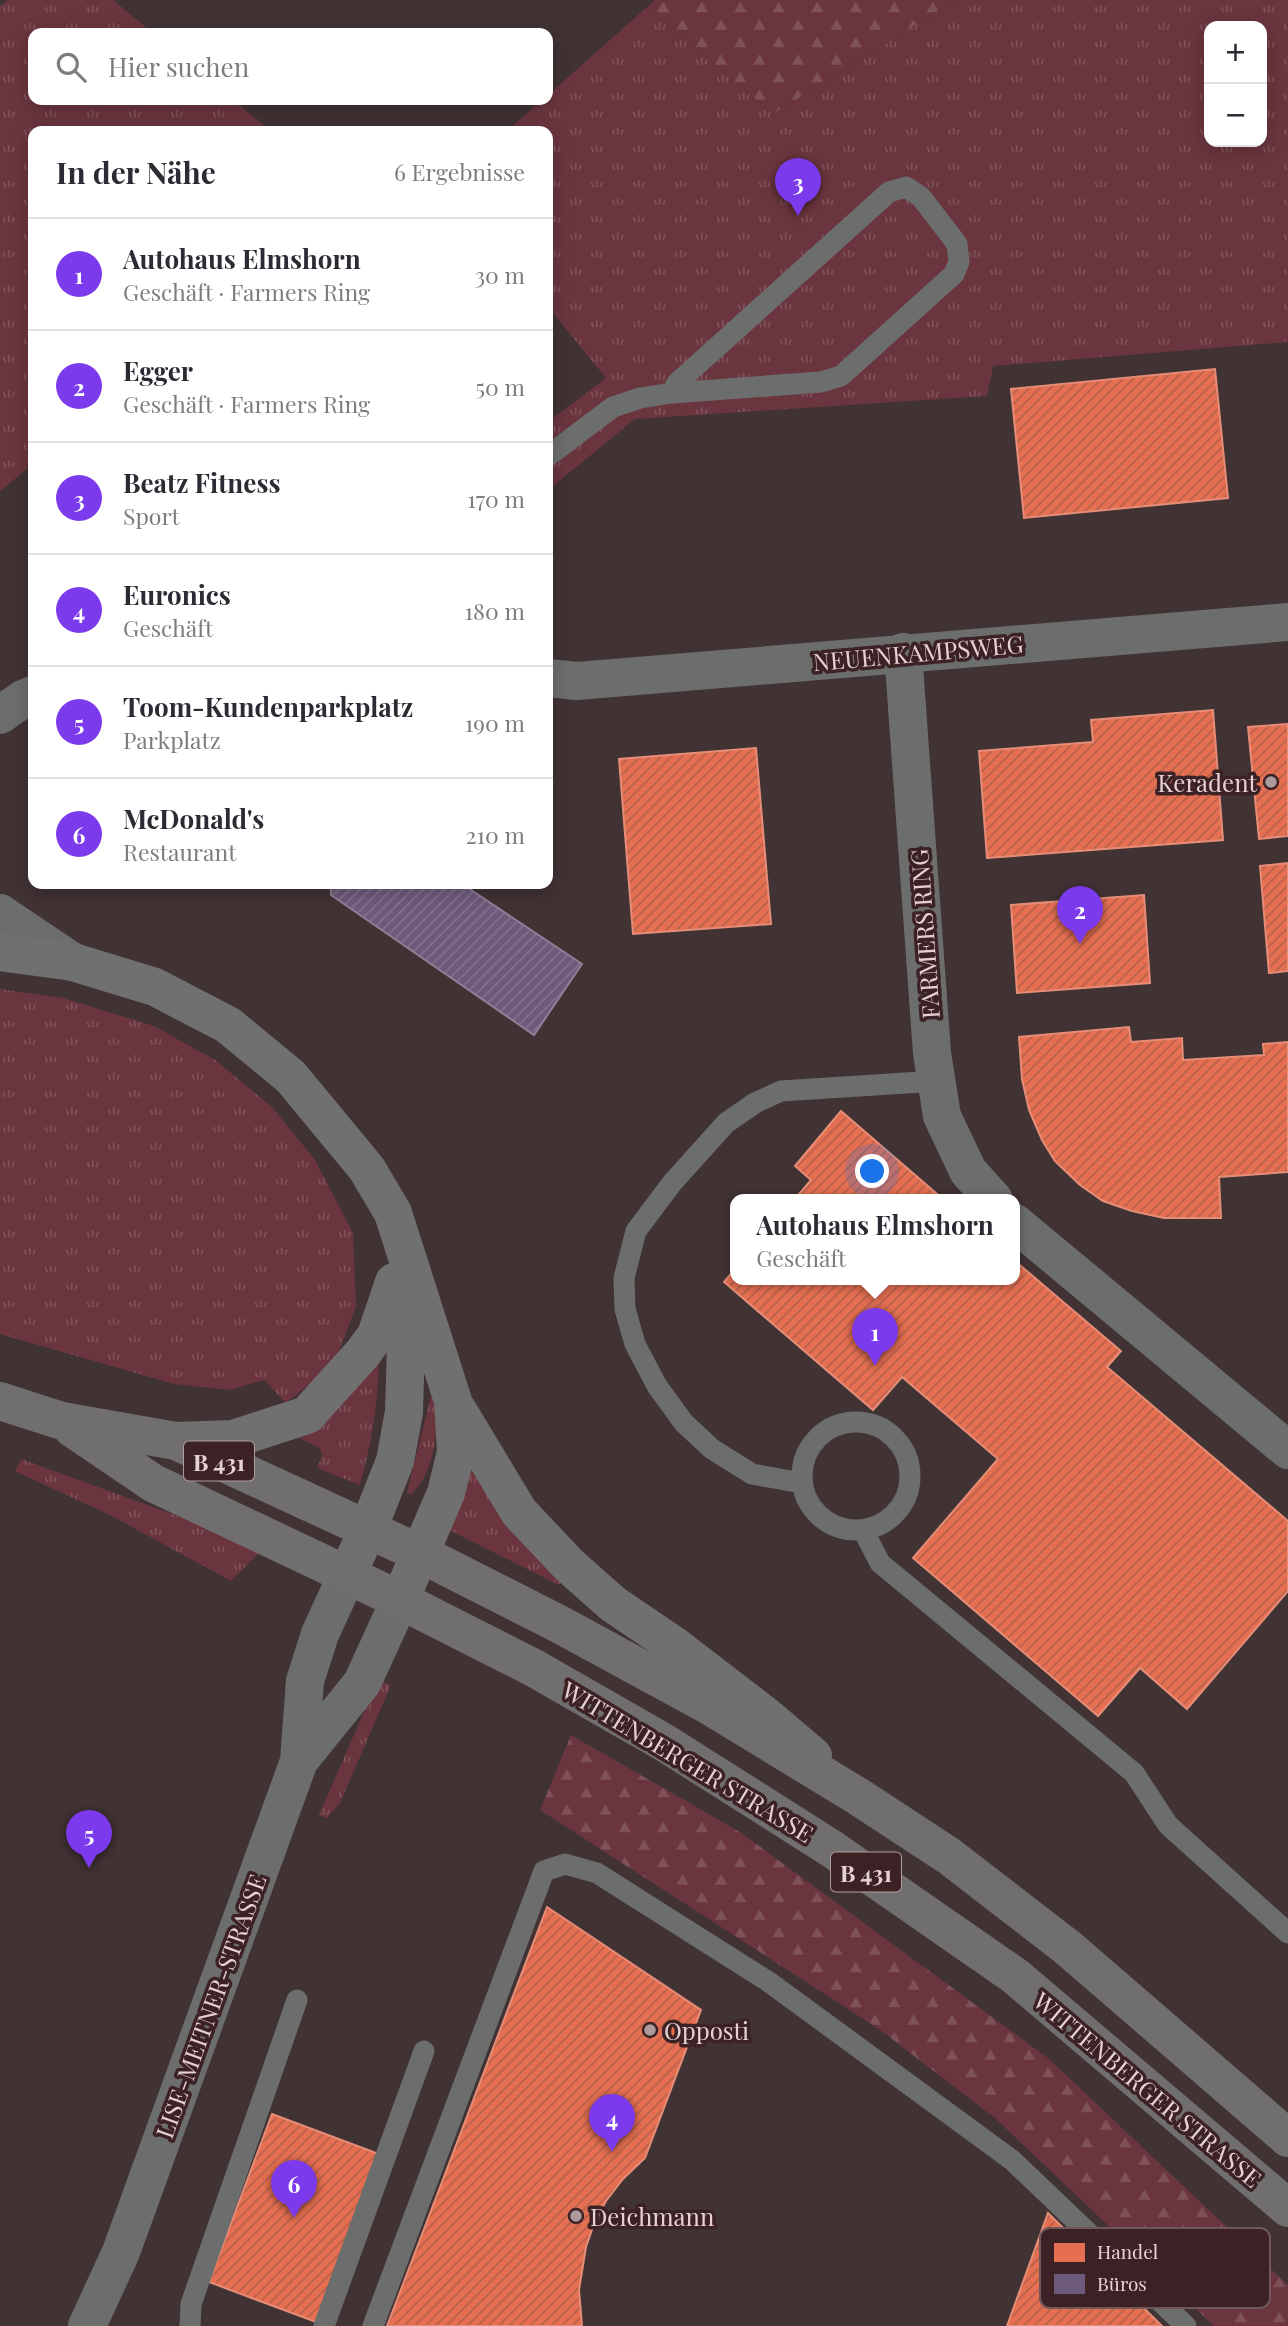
<!DOCTYPE html>
<html lang="de">
<head>
<meta charset="utf-8">
<style>
	body { margin:0; font-family:"Playfair Display",serif; background:#f2f2f3; color:#2b2b33 }
	.controls { position:absolute; right:21px; top:21px; display:grid; overflow:hidden; border-radius:14px; box-shadow:0 4px 18px #0003 }
	.controls button { width:63px; height:63px; display:grid; place-items:center; padding:0; border:0; border-bottom:2px solid #e1e1e2; background:#fff; color:#2b2b33; font:35px sans-serif }
	.you { position:absolute; left:873px; top:1172px; width:24px; height:24px; margin:-18px; border:5px solid #fff; border-radius:50%; background:#1a73e8; box-shadow:0 0 0 10px #1a73e833 }
	.badge { display:grid; place-items:center; width:46px; height:46px; border-radius:50%; background:#7c3aed; color:#fff; font-size:23px; font-weight:700 }
	.pin { position:absolute; translate:-50% -58px; filter:drop-shadow(0 2px 4px #0008) }
	.pin::after { content:''; position:absolute; top:37px; width:24px; height:21px; background:inherit; clip-path:polygon(0 0,100% 0,50% 100%) }
	.popup { position:absolute; left:730px; top:1194px; width:290px; height:91px; box-sizing:border-box; display:grid; place-content:center; border-radius:14px; background:#fff; filter:drop-shadow(0 2px 5px #0005); font-size:23px; white-space:nowrap; color:#7c7c81 }
	.popup b { font-size:26px; color:#2b2b33 }
	.popup::after { content:''; position:absolute; left:50%; top:100%; margin-left:-14px; border:14px solid transparent; border-top-color:#fff }
	.list { margin:0; padding:0; list-style:none }
	h2 { display:flex; justify-content:space-between; align-items:center; height:91px; margin:0; padding:0 28px; font-size:30px }
	h2 small { font-size:23px; font-weight:400; color:#7c7c81 }
	.list li { display:grid; grid-template-columns:46px 1fr auto; gap:21px; align-items:center; box-sizing:border-box; height:112px; padding:0 28px; border-top:2px solid #e1e1e2 }
	.list b { display:block; font-size:26px; white-space:nowrap }
	.list p { margin:0; font-size:23px; white-space:nowrap; color:#7c7c81 }
	.list em { font-size:23px; font-style:normal; color:#7c7c81 }
	.icon { flex:none; width:38px; height:38px; fill:none; stroke:currentColor; stroke-width:2; stroke-linecap:round; stroke-linejoin:round }
	.map { position:relative; flex:none; width:1288px; height:2326px; overflow:hidden }
	.search { position:absolute; background:#fff; box-shadow:0 4px 18px #0003; left:28px; top:28px; width:525px; height:77px; display:flex; align-items:center; gap:18px; box-sizing:border-box; padding:0 24px; border-radius:14px; color:#7c7c81; font-size:26px }
	.panel { position:absolute; background:#fff; box-shadow:0 4px 18px #0003; left:28px; top:126px; width:525px; height:763px; border-radius:14px }
	.map>svg:first-child { display:block }
	.grass { fill:url(#grass-tufts); fill-rule:evenodd }
	.forest { fill:url(#forest-firs) }
	.shops { fill:url(#shops-hatch); stroke:#e68d78; stroke-width:2 }
	.offices { fill:url(#offices-hatch); stroke:#917d95; stroke-width:2 }
	.lines { fill:none; stroke-linecap:round; stroke-linejoin:round }
	.service { stroke:#6c6e6e; stroke-width:21 }
	.minor { stroke:#6c6e6e; stroke-width:38 }
	.tertiary { stroke:#6c6e6e; stroke-width:38 }
	.secondary { stroke:#707070; stroke-width:38 }
	.primary { stroke:#706e6e; stroke-width:38 }
	.poi-dot { fill:#ac9a9c; stroke:#3c2225; stroke-width:2.5 }
	.labels { text-anchor:middle; dominant-baseline:central; stroke-width:7; stroke-linejoin:round; paint-order:stroke }
	.shield { fill:#3c2225; stroke:#b29da0; stroke-width:2 }
	.shield-label { font-size:23px; font-weight:bold; fill:#e5d2d4 }
	.street-label { font-size:24px; fill:#e5d2d4; stroke:#3c2225 }
	.poi-label { font-size:24px; fill:#e5d2d4; stroke:#3c2225; text-anchor:start }
	.key { fill:#3c2225; stroke:#6f575a; stroke-width:2 }
	.key-label { font-size:19px; fill:#e5d2d4 }
</style>
</head>
<body>
<div class="map">
<svg width="1288" height="2326" viewBox="0 0 1288 2326">
	<defs>
		<pattern id="grass-tufts" width="24" height="20" patternUnits="userSpaceOnUse" patternTransform="scale(1.75)"><rect width="24" height="20" fill="#6a353e"/><path d="M3 7l-1-3M5 7V3M7 7l1-3M15 17l-1-3M17 17v-4M19 17l1-3" fill="none" stroke="#7f5159"/></pattern>
		<pattern id="forest-firs" width="22" height="20" patternUnits="userSpaceOnUse" patternTransform="scale(1.75)"><rect width="22" height="20" fill="#6a353e"/><path d="M5 1l3.5 6h-7zM16 11l3.5 6h-7z" fill="#7f5159"/></pattern>
		<pattern id="shops-hatch" width="6" height="6" patternUnits="userSpaceOnUse" patternTransform="scale(1.75)"><rect width="6" height="6" fill="#e76f51"/><path d="M-1 1l2-2M0 6l6-6M5 7l2-2" fill="none" stroke="#b6614c"/></pattern>
		<pattern id="offices-hatch" width="6" height="6" patternUnits="userSpaceOnUse" patternTransform="scale(1.75)"><rect width="6" height="6" fill="#6d597a"/><path d="M-1 1l2-2M0 6l6-6M5 7l2-2" fill="none" stroke="#82708c"/></pattern>
	</defs>
	<rect width="100%" height="100%" fill="#413234"/>
	<path class="grass" d="M8,0h105l40,33h-120v67h200l38,31h-238v333l-33,27v-485z
		M955,0h333v342l-295,24 -6,30 -352,23 -87,71v-68l58,-44 -58,-71v-176h-41l35,-31h6v-5l99,-88 126,107zM1209,26h53v116h-53z
		M0,989l63,9 91,28 61,34 56,46 44,54 38,73 3,73 -22,59 -48,38 -22,-23 -34,10 -56,-6 -174,-50z
		M379,1354c-1,49 -6,84 -19,131l-43,-17 5,-12 -2,-8 -29,-14z
		M431,1396l2,1c7,32 2,74 -22,98l-4,-3z
		M21,1459l190,69 49,24 -29,29 -119,-65 -97,-45z
		M473,1465l88,116 -1,3h-3l-114,-57z
		M378,1680l13,5 -51,118 -13,15 -8,-3z"/>
	<path class="forest" d="M655,0h300l-182,114 -126,-107z
		M571,1735l169,97 308,226 240,227v41h-74l-218,-207 -117,-90 -339,-219z"/>
	<path class="shops" d="M1215,369l13,129 -204,20 -13,-129z
		M1213,710l10,130 -236,18 -8,-107 114,-9 -2,-22z
		M1288,724v112l-29,3 -11,-112z
		M756,748l15,176 -138,10 -14,-175z
		M1288,863v108l-19,2 -9,-107z
		M1144,895l6,88 -133,10 -6,-88z
		M1129,1027l2,15 51,-4 1,22 81,-5 -1,-11 25,-2v130l-69,5 2,41h-57l-32,-7 -29,-10 -23,-16 -25,-24 -13,-21 -13,-30 -7,-31 -3,-42z
		M841,1111l103,89h-150l17,-20 -16,-14z
		M1015,1261l106,90 -14,16 181,154v70l-101,118 -47,-41 -42,48 -185,-158 85,-99 -96,-82 -29,33 -149,-128 11,-13v11h280z
		M547,1907l154,103 -56,148 -22,21 -17,22 -11,20 -9,26 -7,43 3,36h-195z
		M272,2114l107,40 -63,168 -107,-40z
		M1048,2213l114,113h-155z"/>
	<path class="offices" d="M548,750h3l-3,100z
		M331,884h131l120,80 -48,71 -203,-140z"/>
	<g class="lines">
		<path class="service" d="M548,456l65,-49 27,-9 32,-5 149,-11 20,-6 113,-102 5,-12 -2,-18 -36,-47 -15,-10 -17,5 -212,191 -5,10
			M802 1476a54 54 0 1 1 108 0a54 54 0 1 1-108 0Z
			M802,1483l-50,-9 -40,-25 -28,-26 -27,-37 -22,-42 -10,-35 -1,-31 12,-47 36,-48 54,-60 29,-20 26,-12 156,-10
			M863,1530l17,33 254,210 34,52 120,108
			M190,2326l1,-22 106,-304
			M324,2326l100,-275
			M373,2326l171,-455 21,-7 32,9 172,109 243,178 174,166"/>
		<path class="minor" d="M903,652l29,401 10,63 26,55 26,29
			M548,678l29,3 711,-59
			M0,715l23,-16 10,-4
			M1015,1223l273,227"/>
		<path class="tertiary" d="M0,913l73,49
			M299,1761l63,-78 38,-83
			M87,2326l34,-74 178,-491 6,-80 15,-47 27,-59"/>
		<path class="secondary" d="M0,952l73,10 82,25 73,38 63,52 76,92 26,44 60,188 3,51 -10,41 -46,107
			M457,1409l62,103 50,53 44,39 62,42 91,70 47,40
			M176,1441l57,-2 74,-24 56,-62 13,-18 18,-53
			M347,1575l21,-46 27,-68 9,-49 2,-68 -9,-52"/>
		<path class="primary" d="M0,1401l62,20 114,20 243,112 140,71 149,81 151,92 90,59 118,91 221,191
			M72,1428l81,55 247,117 134,68 131,75 167,106 183,127 273,232"/>
	</g>
	<g class="poi-dot">
		<circle cx="1271" cy="782" r="7"/>
		<circle cx="650" cy="2030" r="7"/>
		<circle cx="576" cy="2216" r="7"/>
	</g>
	<g class="labels">
		<g class="shield">
			<rect x="184" y="1441.5" width="70" height="39" rx="5"/>
			<rect x="831" y="1852.5" width="70" height="39" rx="5"/>
		</g>
		<g class="shield-label">
			<text x="219" y="1461">B 431</text>
			<text x="866" y="1872">B 431</text>
		</g>
		<g class="street-label">
			<text transform="translate(918 652) rotate(-5)">NEUENKAMPSWEG</text>
			<text transform="translate(924 934) rotate(-94)">FARMERS RING</text>
			<text transform="translate(688 1761) rotate(31)">WITTENBERGER STRASSE</text>
			<text transform="translate(210 2006) rotate(-70)">LISE-MEITNER-STRASSE</text>
			<text transform="translate(1148 2089) rotate(40)">WITTENBERGER STRASSE</text>
		</g>
		<g class="poi-label">
			<text x="1257" y="782" text-anchor="end">Keradent</text>
			<text x="664" y="2030">Opposti</text>
			<text x="590" y="2216">Deichmann</text>
		</g>
	</g>
	<rect x="1040" y="2228" width="230" height="80" rx="10" class="key"/>
	<rect x="1054" y="2243" width="31" height="19" fill="#e76f51"/>
	<rect x="1054" y="2274" width="31" height="20" fill="#6d597a"/>
	<g class="key-label">
		<text x="1097" y="2259">Handel</text>
		<text x="1097" y="2291">Büros</text>
	</g>
</svg>
<div class="controls">
<button>+</button>
<button>−</button>
</div>
<div class="you"></div>
<div class="pin badge" style="left:875px;top:1366px">1</div>
<div class="popup"><b>Autohaus Elmshorn</b>Geschäft</div>
<div class="pin badge" style="left:1080px;top:944px">2</div>
<div class="pin badge" style="left:798px;top:216px">3</div>
<div class="pin badge" style="left:612px;top:2152px">4</div>
<div class="pin badge" style="left:89px;top:1868px">5</div>
<div class="pin badge" style="left:294px;top:2218px">6</div>
<div class="search"><svg class="icon" aria-label="search" viewBox="0 0 24 24"><circle cx="10" cy="10" r="6"/><path d="M15 15l6 6"/></svg>Hier suchen</div>
<section class="panel">
<h2>In der Nähe<small>6 Ergebnisse</small></h2>
<ul class="list">
<li><span class="badge">1</span><div><b>Autohaus Elmshorn</b><p>Geschäft · Farmers Ring</p></div><em>30 m</em></li>
<li><span class="badge">2</span><div><b>Egger</b><p>Geschäft · Farmers Ring</p></div><em>50 m</em></li>
<li><span class="badge">3</span><div><b>Beatz Fitness</b><p>Sport</p></div><em>170 m</em></li>
<li><span class="badge">4</span><div><b>Euronics</b><p>Geschäft</p></div><em>180 m</em></li>
<li><span class="badge">5</span><div><b>Toom-Kundenparkplatz</b><p>Parkplatz</p></div><em>190 m</em></li>
<li><span class="badge">6</span><div><b>McDonald's</b><p>Restaurant</p></div><em>210 m</em></li>
</ul>
</section>
</div>
</body>
</html>
